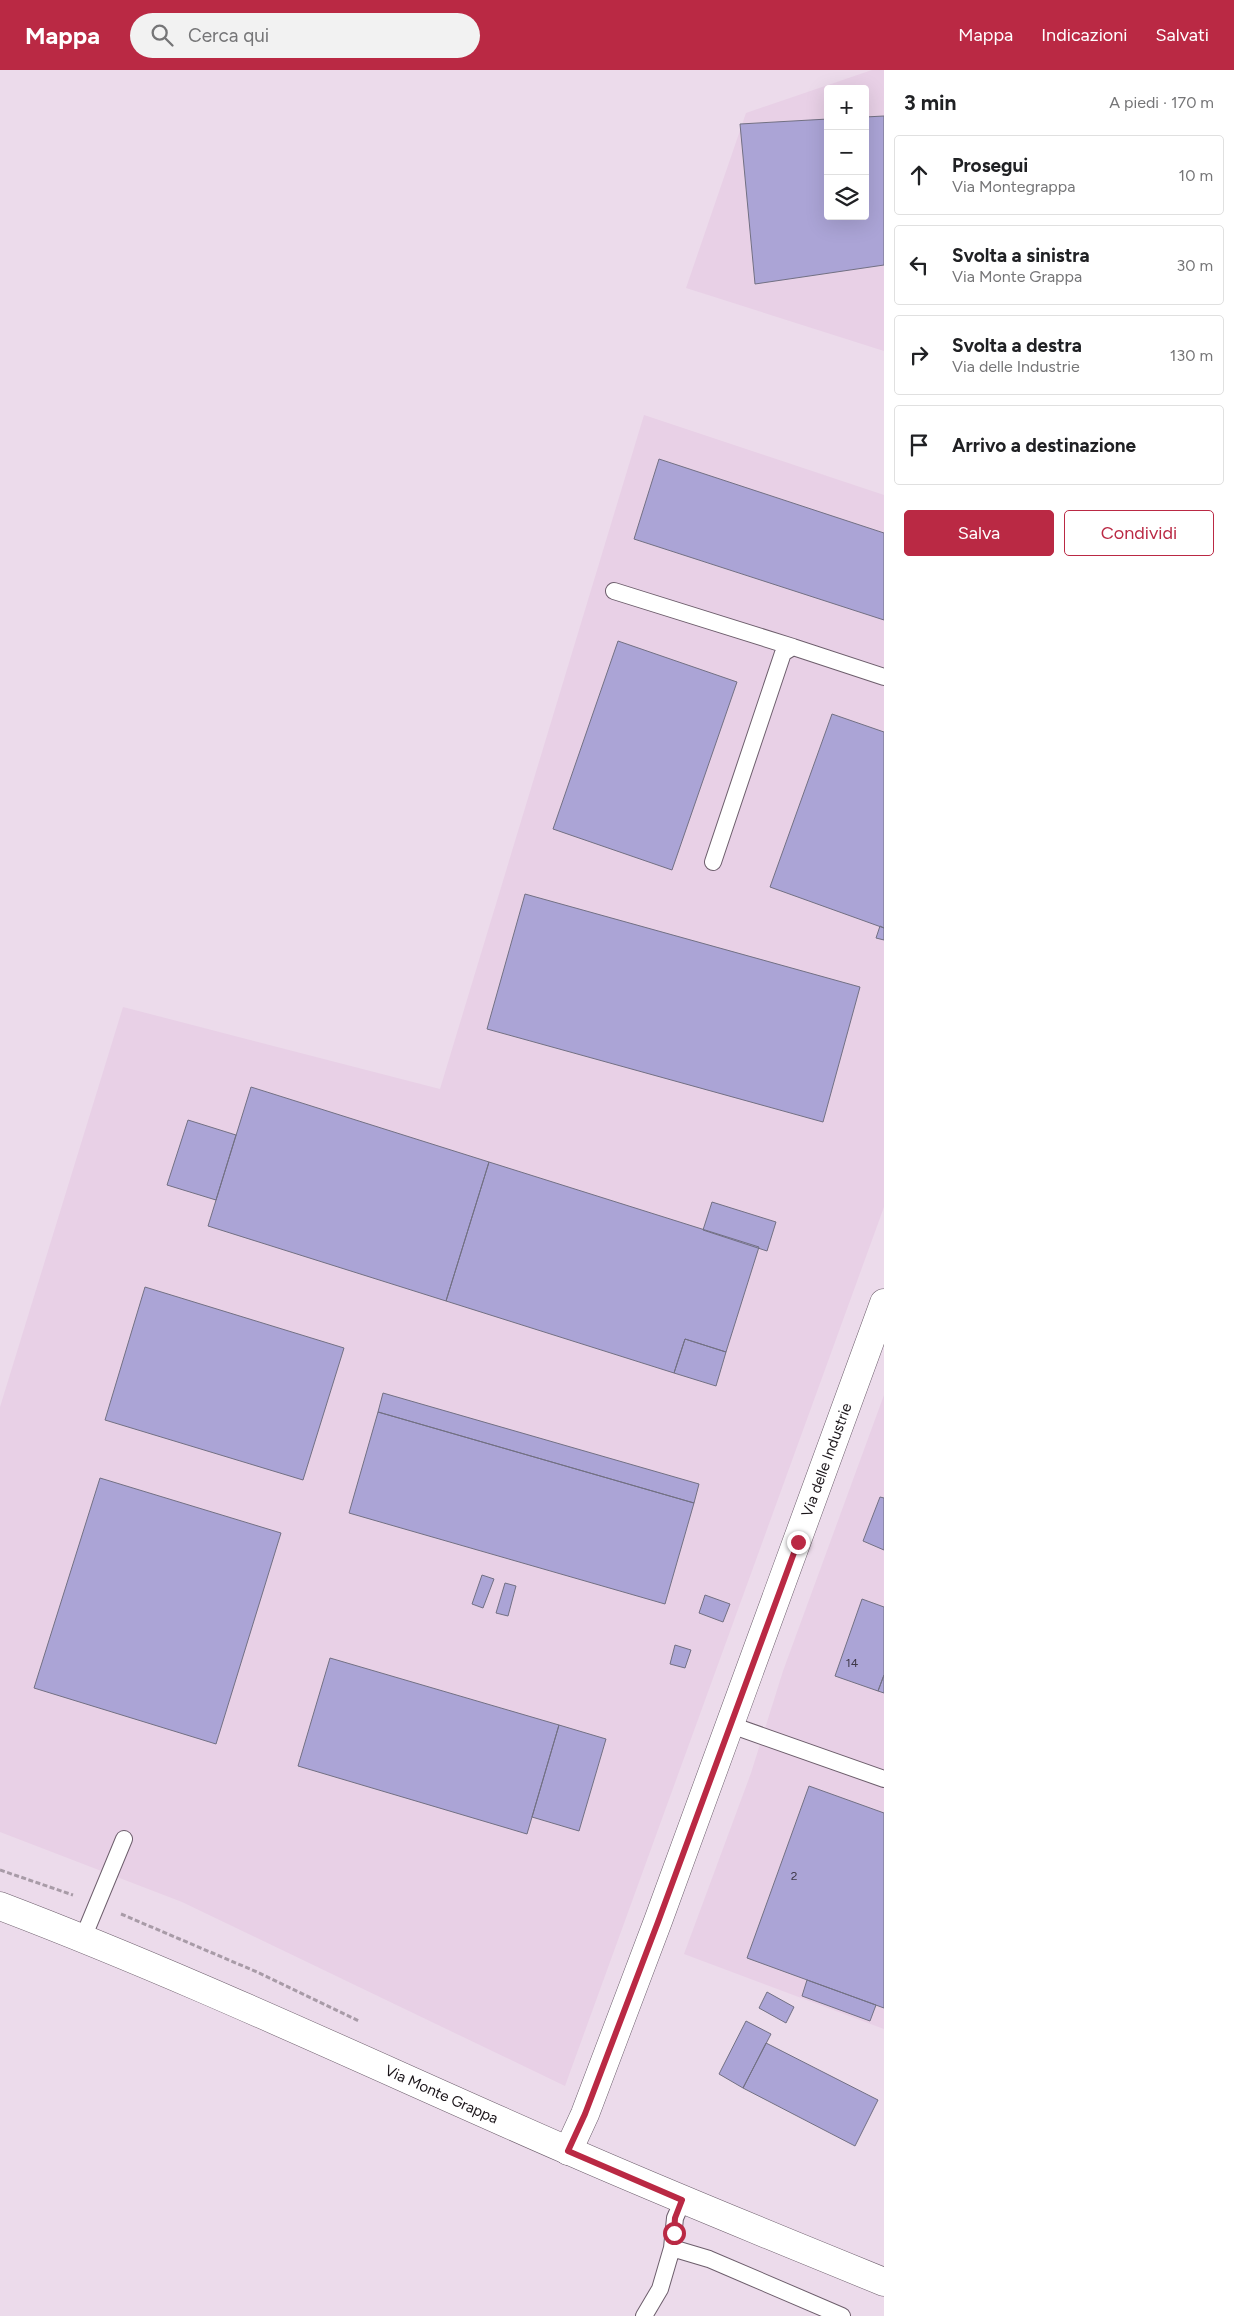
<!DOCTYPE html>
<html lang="it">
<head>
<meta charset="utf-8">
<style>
	body { margin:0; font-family:Figtree,sans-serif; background:#f2f2f2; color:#202124 }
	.controls { position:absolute; right:15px; top:15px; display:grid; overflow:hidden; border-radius:5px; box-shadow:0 5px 20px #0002 }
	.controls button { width:45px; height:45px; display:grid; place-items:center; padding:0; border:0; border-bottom:1px solid #e0e0e0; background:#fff; color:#202124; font:25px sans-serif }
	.stop { position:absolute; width:15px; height:15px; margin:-11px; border:4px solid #ba2944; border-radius:50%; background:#fff }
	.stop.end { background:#ba2944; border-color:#fff; box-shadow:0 1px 5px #0008 }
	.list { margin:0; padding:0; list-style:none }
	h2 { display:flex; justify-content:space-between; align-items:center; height:65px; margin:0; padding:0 20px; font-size:21px }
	h2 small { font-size:16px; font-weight:400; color:#757577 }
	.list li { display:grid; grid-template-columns:32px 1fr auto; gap:15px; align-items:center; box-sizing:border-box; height:80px; margin:0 10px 10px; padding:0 10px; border:1px solid #e0e0e0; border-radius:5px }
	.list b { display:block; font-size:19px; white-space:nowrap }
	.list p { margin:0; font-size:16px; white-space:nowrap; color:#757577 }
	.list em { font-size:16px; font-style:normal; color:#757577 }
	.actions { display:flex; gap:10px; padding:15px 20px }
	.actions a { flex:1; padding:11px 0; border:1px solid #ba2944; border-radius:5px; text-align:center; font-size:18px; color:#ba2944 }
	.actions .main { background:#ba2944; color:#fff }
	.icon { flex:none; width:28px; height:28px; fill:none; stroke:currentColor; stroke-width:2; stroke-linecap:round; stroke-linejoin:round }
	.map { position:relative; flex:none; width:884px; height:2246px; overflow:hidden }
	header { display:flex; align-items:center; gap:30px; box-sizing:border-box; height:70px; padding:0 25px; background:#ba2944; color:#fff }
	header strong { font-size:24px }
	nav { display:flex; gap:28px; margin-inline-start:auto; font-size:18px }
	.search { width:350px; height:45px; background:#f2f2f2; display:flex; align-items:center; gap:12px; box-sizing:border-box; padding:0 18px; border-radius:28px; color:#757577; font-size:19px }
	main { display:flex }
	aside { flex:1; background:#fff }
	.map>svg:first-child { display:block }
	.built { fill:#e8d0e6; fill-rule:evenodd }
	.building { fill:#aba4d6; stroke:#727083 }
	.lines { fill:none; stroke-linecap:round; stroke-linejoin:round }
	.lane-casing { stroke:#6d5e6c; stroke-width:18 }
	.secondary-casing { stroke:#6d5e6c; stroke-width:29 }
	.path { stroke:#a89ba7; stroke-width:3; stroke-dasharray:5 2.5; stroke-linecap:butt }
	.lane { stroke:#fff; stroke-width:16 }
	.secondary { stroke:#fff; stroke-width:28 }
	.route { stroke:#ba2944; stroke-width:6 }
	.labels { text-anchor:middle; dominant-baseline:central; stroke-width:4; stroke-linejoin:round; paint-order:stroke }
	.number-label { font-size:12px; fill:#3e3848 }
	.street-label { font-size:15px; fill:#1a1419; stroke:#ecdbeb }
</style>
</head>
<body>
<header>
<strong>Mappa</strong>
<div class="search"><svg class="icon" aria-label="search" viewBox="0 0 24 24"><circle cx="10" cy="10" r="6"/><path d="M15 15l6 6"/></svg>Cerca qui</div>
<nav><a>Mappa</a><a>Indicazioni</a><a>Salvati</a></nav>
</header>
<main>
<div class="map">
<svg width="884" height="2246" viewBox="0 0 884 2246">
	<rect width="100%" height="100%" fill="#ecdbeb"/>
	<path class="built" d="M872,0h12v281l-198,-63 60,-175zM828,19h37v127h-37z
		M644,345l240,80v712l-319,879 -383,-184 -182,-70v-425l123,-400 317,82z
		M884,1325v634l-200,-75 67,-181 32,-102z"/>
	<path class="building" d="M884,46v149l-129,19 -15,-160 88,-5v97h37v-99z
		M659,389l225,74v87l-250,-81z
		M618,571l119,41 -65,188 -119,-41z
		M832,644l52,18v196l-114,-41z
		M525,824l335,93 -37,135 -336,-93z
		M880,856l4,2v12l-8,-2z
		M251,1017l238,75 -43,139 -238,-75z
		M188,1050l48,15 -20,65 -49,-15z
		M489,1092l270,85 -33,105 -41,-13 -11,34 -228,-72z
		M712,1132l64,20 -9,29 -64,-21z
		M145,1217l199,61 -41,132 -198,-60z
		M685,1269l41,13 -10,34 -42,-13z
		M383,1323l316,91 -5,19 -316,-91z
		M378,1342l316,91 -29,101 -316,-91z
		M100,1408l181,55 -65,211 -182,-56z
		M880,1427l4,1v52l-21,-9z
		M482,1505l12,4 -11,29 -11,-4z
		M505,1513l11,3 -8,30 -12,-3z
		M705,1525l25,9 -7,18 -24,-9z
		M862,1529l22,8v68l-6,16 -43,-15z
		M675,1575l16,5 -6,18 -15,-4z
		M330,1588l229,67 -32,109 -229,-68z
		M884,1605v18l-6,-2z
		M559,1655l47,14 -27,92 -47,-14z
		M809,1716l75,27v195l-137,-50z
		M807,1910l69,25 -6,16 -68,-25z
		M767,1922l27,15 -8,16 -27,-15z
		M746,1951l25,13 -28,54 -24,-14z
		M766,1973l112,57 -23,46 -112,-58z"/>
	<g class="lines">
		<g class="lane-casing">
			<path id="lane" d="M614,521l179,56
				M713,792l70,-209 10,-6 91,30
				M731,1655l153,54
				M83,1868l41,-99
				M672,2178l37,11 133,57
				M644,2246l16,-27 12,-41 3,-30 8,-18"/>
		</g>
		<g class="secondary-casing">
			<g id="secondary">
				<path id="s1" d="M0,1836c192,73 379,162 567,244 105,46 211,89 317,132"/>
				<path id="s2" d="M568,2081l17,-37 73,-193 226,-618"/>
			</g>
		</g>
		<path class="path" d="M0,1800l73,25
			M121,1844l136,58 102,49"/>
		<use href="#lane" class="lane"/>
		<use href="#secondary" class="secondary"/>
	</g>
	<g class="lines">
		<path class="route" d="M674,2163l1,-15 7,-18 -114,-49 17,-37 73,-192 140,-380"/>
	</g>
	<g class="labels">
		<g class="number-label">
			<text x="852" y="1593">14</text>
			<text x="794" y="1806">2</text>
		</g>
		<g class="street-label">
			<text stroke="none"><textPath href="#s2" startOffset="738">Via delle Industrie</textPath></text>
			<text stroke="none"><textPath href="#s1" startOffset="480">Via Monte Grappa</textPath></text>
		</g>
	</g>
</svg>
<div class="controls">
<button>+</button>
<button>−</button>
<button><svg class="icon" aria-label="layers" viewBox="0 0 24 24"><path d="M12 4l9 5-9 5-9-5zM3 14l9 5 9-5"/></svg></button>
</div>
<div class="stop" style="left:674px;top:2163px"></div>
<div class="stop end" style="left:798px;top:1472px"></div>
</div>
<aside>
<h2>3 min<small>A piedi · 170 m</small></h2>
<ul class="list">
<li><svg class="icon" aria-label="ahead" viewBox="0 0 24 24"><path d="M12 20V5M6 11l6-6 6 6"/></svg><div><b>Prosegui</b><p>Via Montegrappa</p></div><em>10 m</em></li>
<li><svg class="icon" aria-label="left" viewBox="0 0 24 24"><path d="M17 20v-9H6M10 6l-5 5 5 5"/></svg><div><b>Svolta a sinistra</b><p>Via Monte Grappa</p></div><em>30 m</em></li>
<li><svg class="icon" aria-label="right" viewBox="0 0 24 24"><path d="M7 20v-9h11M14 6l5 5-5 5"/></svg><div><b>Svolta a destra</b><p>Via delle Industrie</p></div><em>130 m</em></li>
<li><svg class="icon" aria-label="arrive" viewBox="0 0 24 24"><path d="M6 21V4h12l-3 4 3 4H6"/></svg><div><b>Arrivo a destinazione</b></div></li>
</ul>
<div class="actions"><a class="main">Salva</a><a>Condividi</a></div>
</aside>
</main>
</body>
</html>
